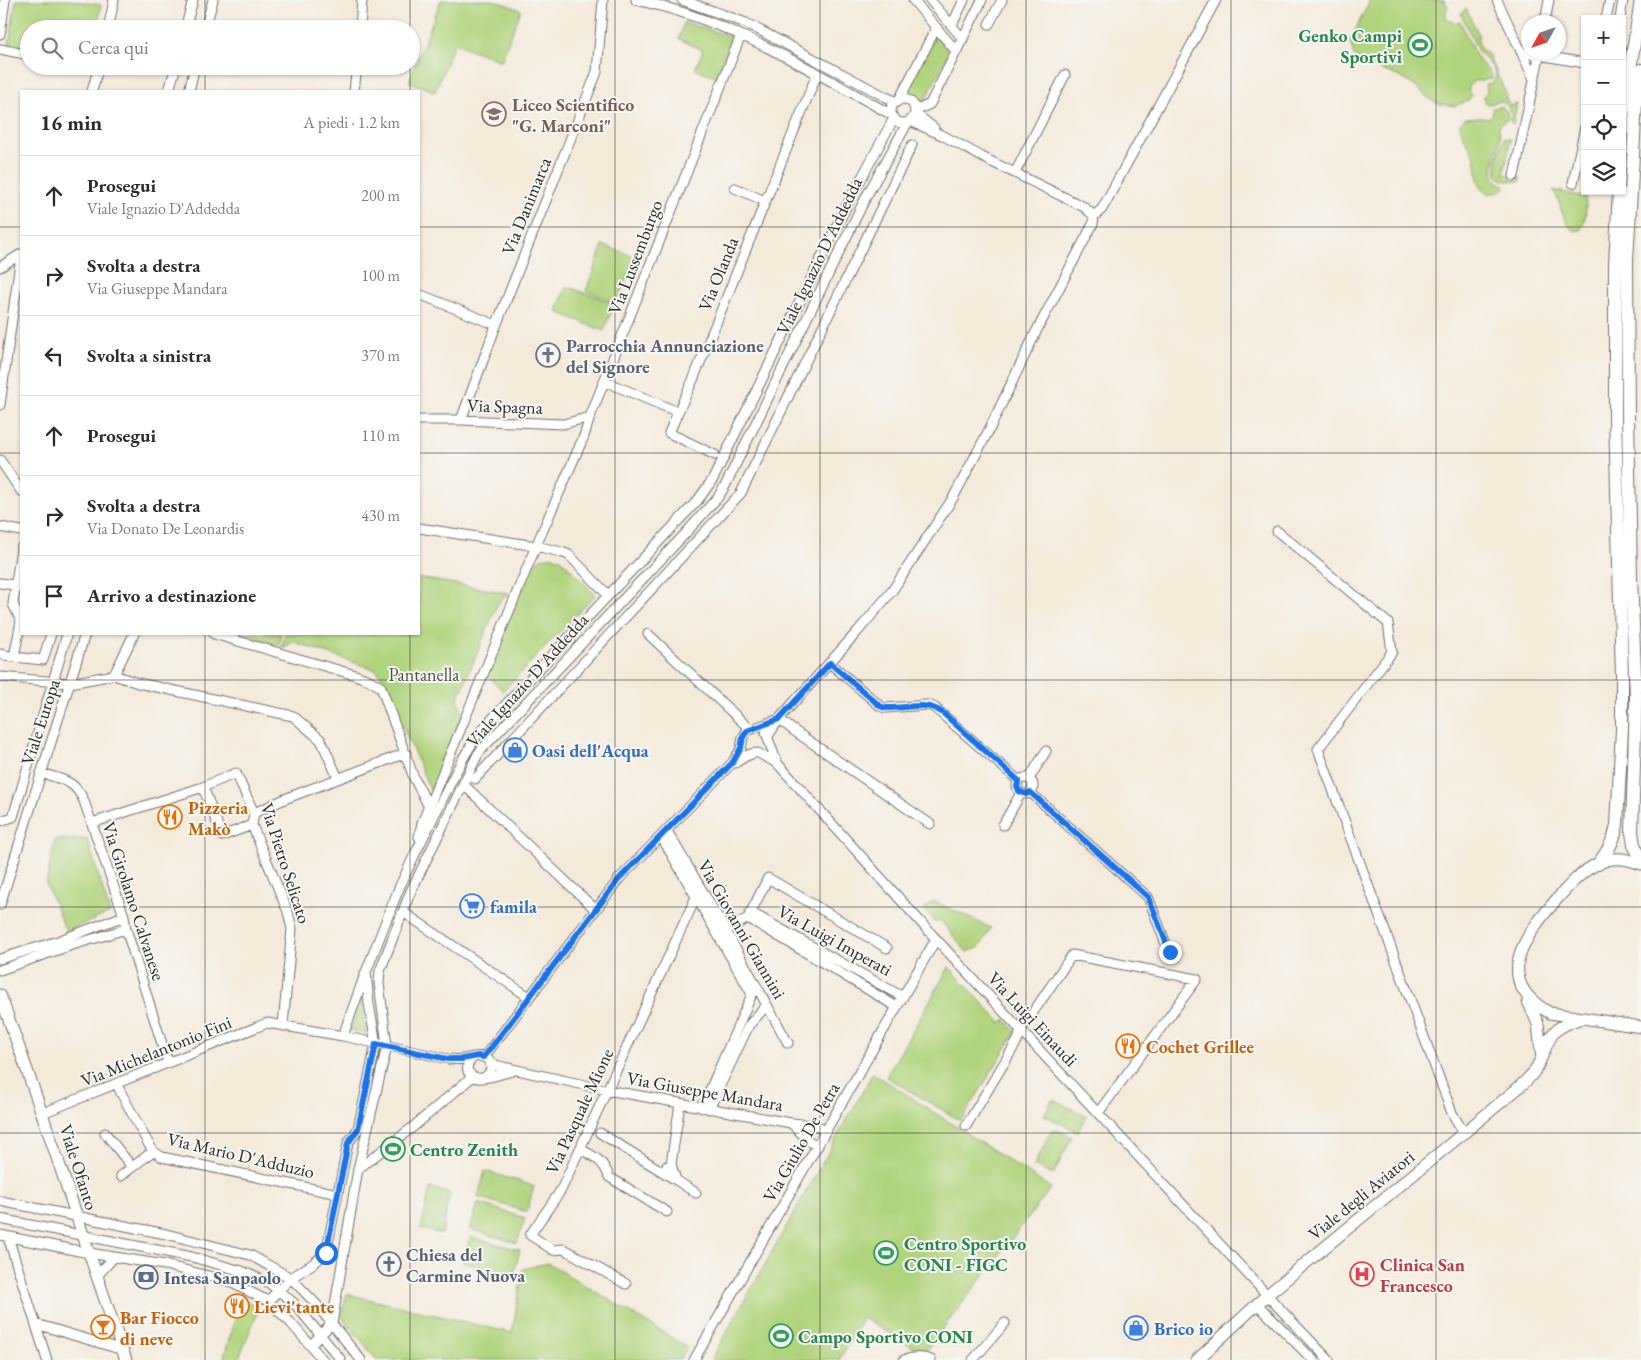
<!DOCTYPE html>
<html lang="it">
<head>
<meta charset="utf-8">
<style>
	body { margin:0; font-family:"EB Garamond",serif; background:#f2f2f3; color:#2b2b33 }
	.controls { position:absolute; right:15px; top:15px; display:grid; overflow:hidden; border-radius:0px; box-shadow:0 1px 4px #0004 }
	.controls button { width:45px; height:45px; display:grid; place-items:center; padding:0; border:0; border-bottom:1px solid #e1e1e2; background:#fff; color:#2b2b33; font:25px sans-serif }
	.compass { position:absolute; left:1521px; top:15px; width:45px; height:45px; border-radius:50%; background:#fff; box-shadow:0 1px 4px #0004; rotate:230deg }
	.stop { position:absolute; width:15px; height:15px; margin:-11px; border:4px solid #1a73e8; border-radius:50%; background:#fff }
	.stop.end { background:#1a73e8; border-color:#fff; box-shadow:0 1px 5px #0008 }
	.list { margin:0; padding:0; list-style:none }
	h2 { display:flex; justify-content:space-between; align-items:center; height:65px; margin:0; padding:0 20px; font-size:21px }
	h2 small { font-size:16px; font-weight:400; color:#7c7c81 }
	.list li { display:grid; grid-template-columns:32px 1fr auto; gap:15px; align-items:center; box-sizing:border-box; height:80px; padding:0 20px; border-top:1px solid #e1e1e2 }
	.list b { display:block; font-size:19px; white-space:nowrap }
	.list p { margin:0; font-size:16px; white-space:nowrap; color:#7c7c81 }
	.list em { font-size:16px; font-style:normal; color:#7c7c81 }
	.icon { flex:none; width:28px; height:28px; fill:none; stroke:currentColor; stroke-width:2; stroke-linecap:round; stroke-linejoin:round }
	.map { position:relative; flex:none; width:1641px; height:1360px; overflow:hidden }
	.search { position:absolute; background:#fff; box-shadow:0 1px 4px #0004; left:20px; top:20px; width:400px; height:55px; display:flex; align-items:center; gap:12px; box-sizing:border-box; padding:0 18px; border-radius:28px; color:#7c7c81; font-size:19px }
	.panel { position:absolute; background:#fff; box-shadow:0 1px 4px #0004; left:20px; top:90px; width:400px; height:545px; border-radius:0px }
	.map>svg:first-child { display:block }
	.green { fill:#b0d47d; stroke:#6e8054 }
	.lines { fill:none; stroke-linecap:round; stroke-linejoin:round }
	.minor-casing { stroke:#716e68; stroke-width:11 }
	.major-casing { stroke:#716e68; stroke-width:13 }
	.highway-casing { stroke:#716e68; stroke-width:14 }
	.minor { stroke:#fff; stroke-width:9 }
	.major { stroke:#fff; stroke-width:11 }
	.highway { stroke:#fff; stroke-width:12 }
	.route { stroke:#1a73e8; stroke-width:6 }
	.grid { fill:none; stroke:#2b2b2b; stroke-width:1; stroke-opacity:0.55 }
	.labels { text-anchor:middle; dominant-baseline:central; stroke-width:4; stroke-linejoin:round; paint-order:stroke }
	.leisure-label { font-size:18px; font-weight:bold; fill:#27864d; stroke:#f6f6f2; text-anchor:start }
	.education-label { font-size:18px; font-weight:bold; fill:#785e54; stroke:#f6f6f2; text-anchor:start }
	.street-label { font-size:18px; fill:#2b2b2b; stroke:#f6f6f2 }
	.worship-label { font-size:18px; font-weight:bold; fill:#5b616d; stroke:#f6f6f2; text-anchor:start }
	.park-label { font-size:18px; fill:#4c5540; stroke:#f6f6f2 }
	.shop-label { font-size:18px; font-weight:bold; fill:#366cbe; stroke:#f6f6f2; text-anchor:start }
	.food-label { font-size:18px; font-weight:bold; fill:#c56008; stroke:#f6f6f2; text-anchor:start }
	.health-label { font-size:18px; font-weight:bold; fill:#be3a42; stroke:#f6f6f2; text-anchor:start }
	.service-label { font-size:18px; font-weight:bold; fill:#4e5e75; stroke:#f6f6f2; text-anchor:start }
</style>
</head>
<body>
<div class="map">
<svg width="1641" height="1360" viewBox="0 0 1641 1360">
	<rect width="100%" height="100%" fill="#f6f6f2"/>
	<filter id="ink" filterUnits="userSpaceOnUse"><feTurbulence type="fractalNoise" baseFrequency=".02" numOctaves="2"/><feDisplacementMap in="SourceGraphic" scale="10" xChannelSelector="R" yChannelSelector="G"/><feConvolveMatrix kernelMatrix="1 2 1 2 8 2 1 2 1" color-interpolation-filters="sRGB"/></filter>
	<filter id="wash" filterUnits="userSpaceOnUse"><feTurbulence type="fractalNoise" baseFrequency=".0096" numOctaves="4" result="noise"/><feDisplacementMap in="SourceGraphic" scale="20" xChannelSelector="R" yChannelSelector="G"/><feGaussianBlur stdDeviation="1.12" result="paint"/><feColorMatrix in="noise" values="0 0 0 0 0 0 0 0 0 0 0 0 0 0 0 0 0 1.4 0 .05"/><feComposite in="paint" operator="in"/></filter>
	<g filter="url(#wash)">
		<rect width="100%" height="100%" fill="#f4eada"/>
		<path class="green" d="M16,0h55l30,5 -4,24h-68v18l-20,-3z
			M441,0h53l27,10 -20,51 -47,-18 -19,49 -26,-11z
			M1370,0h74l4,6 -2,6v6l7,5 7,-2c7,15 12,32 23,44 4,5 8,7 9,13l-10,3h-8c-5,4 -8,10 -2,15l-5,5 -12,5 -16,-2 -8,-4 -16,-14 -15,-9 -39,-15 -7,-6 -4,-15z
			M1466,8l13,27c-3,8 2,16 9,19l19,42 -2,1 5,9 7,-2 -4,20 -3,-3c3,-11 -2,-17 -11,-20l-10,3 -4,-1 -2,-7 4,-4 -1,-8 8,-2 2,-7 -3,-7 -15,-17 -17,-37z
			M684,22l48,15 -16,39 -21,-7 8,-19 -24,-11z
			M937,37l12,15 -24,49 -6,5 -9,-11 -6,1 29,-57z
			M1502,106l5,6 1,7c-3,2 -7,4 -9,7 -1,5 2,8 1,12 -1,16 -17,39 4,47l1,3 -9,5h-8c-14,-6 -9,-28 -15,-40 -5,-10 -13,-19 -13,-30l5,-5 17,-1 7,1 4,-5 -1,-5z
			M1504,138l7,1 -7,35 17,4v3c-5,1 -7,0 -12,0 -23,-1 -9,-30 -5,-43z
			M1553,190l32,7c2,10 1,26 -5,33l-5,1c-14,-7 -13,-29 -22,-41z
			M603,245l33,12 -20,46 -30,-12z
			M566,286l48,18 -10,27 -47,-19z
			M553,556l8,3 34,36 -92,96 -17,-17 44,-108 11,-8z
			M419,578l90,15 -12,12 -39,94 5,15 -32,78 -49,-115 -6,-7 -82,-28 -12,6 3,-14h134z
			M240,634h41l-2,12z
			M87,839l23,74 -44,18 -20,-47 9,-44z
			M934,901l57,27 -12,20 -12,4 -27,-32 -4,3 -12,-14z
			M949,967l52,56 5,-3 10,12 -55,89 -75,-44z
			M361,999l5,35 -16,-4z
			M873,1073l178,115 -127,165 -61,-35 -24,42h-128z
			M1053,1099l33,17 -8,16 -34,-17z
			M1053,1128l19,9 -19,38 -19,-9z
			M485,1171l49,15 -7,26 -49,-15z
			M430,1188l20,5 -8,41 -21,-5z
			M478,1203l47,15 -8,25 -47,-14z
			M470,1237l50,13 -7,26 -50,-14z
			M548,1263l139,84 -7,13h-303l-36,-44 6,-22 165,39 11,-64z
			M245,1299l14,10 -21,51h-15l12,-41z"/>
	</g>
	<g filter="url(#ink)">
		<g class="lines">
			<g class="minor-casing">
				<path id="minor" d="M636,0c92,19 174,70 256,115
					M682,0l64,23 138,73 13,6
					M913,0l43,51
					M930,0l33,39
					M1497,0l37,79
					M1606,19l4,-19
					M1620,19l3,-19
					M1545,22l4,-22
					M989,24l13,-24
					M952,25l12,-25
					M108,29l6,-29
					M185,29l8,-29
					M205,29l8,-29
					M360,29l2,-29
					M0,34l5,-34
					M0,49l29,6
					M1521,52l64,11
					M92,91l7,-25
					M169,91l7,-25
					M189,91l6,-25
					M354,91l3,-25
					M891 111a12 12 0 1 1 24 0a12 12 0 1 1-24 0Z
					M899,100l37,-72
					M915,111l15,-7 52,-104
					M915,113l19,15
					M910,121l34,15 38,21 102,50 10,9
					M1015,173l50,-98
					M1514,176l26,-124
					M1573,183l12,-56
					M735,188l30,13
					M0,267l21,-13
					M419,294l77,31
					M604,381l74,31 15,-32 124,-306
					M0,405l21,-150
					M678,412l-9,21 46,22
					M419,420h42l102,4 27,-7
					M461,420l33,-89 103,-259 6,-72
					M0,460l21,31
					M0,527l21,4
					M419,528l117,18 25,6 8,3 39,40
					M1277,531l111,92 4,29 -74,97 134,364 12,20
					M0,583l21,3
					M214,634l141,41 14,5 12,7 33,91 15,29
					M648,634l102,95
					M0,654l14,3 7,-36 -8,-17 8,-56
					M14,657l29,3 8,-26
					M830,663l50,43 5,2 43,-3 7,3 84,73
					M114,675l24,8 155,33 28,24 17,38
					M0,677l70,6 44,-8 20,-41
					M779,719l14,11 137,94
					M766,733l11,30
					M768,736l11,-17 79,-88 34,-40 61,-93 37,-70 46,-96 57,-108 1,-8 8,-7 114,-209
					M758,753l19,10 159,176 345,371 48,50
					M735,763l11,-7 8,-3
					M41,773c20,6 34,7 43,28l40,115 2,13 42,134
					M1017 786a8 8 0 1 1 16 0a8 8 0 1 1-16 0Z
					M475,779l266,-286 171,-348
					M1029,779l17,-28
					M464,785l131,124
					M1030,792l118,105 21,55
					M254,813l33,-15 119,-45
					M0,821l13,-4 54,-183
					M92,823l111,-36
					M252,825l-30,11 -19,-49 33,-14 18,40 -2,12 36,87 4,17 -9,96
					M1003,825l18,-32
					M667,831l59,100 62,112
					M661,836l91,158 -50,114
					M419,837l3,-14 114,-277 48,-110 6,-19 151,-382
					M0,905l85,-271
					M403,912l126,85
					M750,912l153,85
					M748,918l149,89
					M722,933l26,-15 20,-40 119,70
					M0,959l58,-18 66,-25
					M0,970l69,-24 57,-17
					M343,1036l22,-62
					M474,1057c-5,4 -8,8 -6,14 5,15 33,2 44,0
					M484,1057l135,-178 114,-117 8,-13 2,-12 4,-6 32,-12
					M490,1064l117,26 184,33 23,2 12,6
					M117,1084l3,7 28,52 5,8 9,6 176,37
					M709,1109l40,-84 18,-20
					M43,1113l224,-90 76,13 105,23c5,0 11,1 16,0 9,-2 26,-7 27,8 0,5 -3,8 -6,10
					M791,1123l18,18 9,5
					M966,1126l52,-86 3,-10 51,-75 125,24 -99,134
					M105,1133l27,34
					M600,1133l76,47 -5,-16
					M580,1149c14,7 24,12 29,28l58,35
					M667,1166l4,-2 9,-60
					M358,1169l55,-42 59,-50
					M121,1176l32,-25
					M676,1180l20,13
					M0,1201l166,33 84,21 41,23 25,26 45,56
					M0,1219l192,38 50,14 27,12 25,20 47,57
					M0,1235l89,18 76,12 63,16 40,20 22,21 33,38
					M8,1237l39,123
					M97,1276l17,-19
					M626,1284l-62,-35 -11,1 -23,-15 31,-45 135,-293
					M268,1301l23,-23 23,-15 12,-10 22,-110 10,-14 18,-85 -7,-40 -3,-32 33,-84 15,-32 48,-96 16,-26 220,-234 15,-21 10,-20 124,-254 47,-87
					M1257,1304l56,56
					M36,1324l87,26
					M311,1345l21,-22 26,-154 29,-123 -8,-63 1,-12 30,-78 68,-139 5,-6 202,-214 33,-37 7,-11 27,-55 114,-234 42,-75
					M694,1360l242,-421
					M904,1360c9,-3 18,-4 27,0
					M973,1360l32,-37"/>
			</g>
			<g class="major-casing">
				<path id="major" d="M1641,864c-10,-4 -22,-7 -33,-4 -21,5 -37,23 -51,39 -33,37 -66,82 -7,114l91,14
					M0,995c45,121 83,244 126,365
					M1528,1001l10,23 3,28
					M1197,1360l70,-65 250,-206c8,-7 16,-14 21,-24 14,-30 9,-35 43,-47"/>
			</g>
			<g class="highway-casing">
				<path id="highway" d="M1641,70l-5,33 -9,158 1,153 3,163 5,120 -4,135 2,13 7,14
					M1622,131l1,-18 18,-113
					M1598,864c10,-13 16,-23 19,-39l5,-96v-53l-7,-259v-153l4,-73"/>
			</g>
			<use href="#minor" class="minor"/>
			<use href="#major" class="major"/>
			<use href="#highway" class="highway"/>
		</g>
	</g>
	<g class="lines" filter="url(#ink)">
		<path class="route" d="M326,1253l22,-110 10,-14 18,-85 72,15h14l16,-3 6,1 135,-178 114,-117 8,-14 2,-11 4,-6 32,-12 51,-56 50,43 5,2c22,1 40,-8 58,5l76,68 -2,5 2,5 7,3 4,-2 118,105 22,55"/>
	</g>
	<path class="grid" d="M205,0v29M410,0v29M615,0v1360M820,0v1360M1026,0v1360M1231,0v1360M1436,0v1360M205,66v25M410,66v25M0,227h21M419,227h1222M0,453h21M419,453h1222M205,634v726M410,634v726M0,680h1641M0,907h1641M0,1133h1641"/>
	<defs>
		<g id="stadium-ring" transform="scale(1.25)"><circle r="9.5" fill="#f6f6f2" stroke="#2e9e5b" stroke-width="1.5"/><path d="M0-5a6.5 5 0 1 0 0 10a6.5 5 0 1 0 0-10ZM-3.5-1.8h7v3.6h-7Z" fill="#2e9e5b"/></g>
		<g id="school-ring" transform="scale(1.25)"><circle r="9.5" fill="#f6f6f2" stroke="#8d6e63" stroke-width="1.5"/><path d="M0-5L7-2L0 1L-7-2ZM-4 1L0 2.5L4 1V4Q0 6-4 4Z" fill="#8d6e63"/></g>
		<g id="church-ring" transform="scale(1.25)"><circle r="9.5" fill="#f6f6f2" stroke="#6b7280" stroke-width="1.5"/><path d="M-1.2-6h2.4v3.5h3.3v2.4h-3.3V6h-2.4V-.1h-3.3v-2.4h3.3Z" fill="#6b7280"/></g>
		<g id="shop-ring" transform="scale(1.25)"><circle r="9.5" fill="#f6f6f2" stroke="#3f7fe0" stroke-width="1.5"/><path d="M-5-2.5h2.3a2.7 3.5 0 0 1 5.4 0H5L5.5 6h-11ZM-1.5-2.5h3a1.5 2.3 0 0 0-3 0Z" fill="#3f7fe0"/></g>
		<g id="restaurant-ring" transform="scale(1.25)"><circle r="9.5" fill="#f6f6f2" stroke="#e8710a" stroke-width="1.5"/><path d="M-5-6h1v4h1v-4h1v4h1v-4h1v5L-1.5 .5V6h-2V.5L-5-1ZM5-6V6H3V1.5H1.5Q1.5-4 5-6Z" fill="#e8710a"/></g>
		<g id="supermarket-ring" transform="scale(1.25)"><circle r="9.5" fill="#f6f6f2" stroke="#3f7fe0" stroke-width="1.5"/><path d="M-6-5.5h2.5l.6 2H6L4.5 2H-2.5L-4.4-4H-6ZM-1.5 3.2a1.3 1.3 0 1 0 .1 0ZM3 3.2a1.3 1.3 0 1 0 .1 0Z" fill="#3f7fe0"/></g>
		<g id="hospital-ring" transform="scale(1.25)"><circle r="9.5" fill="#f6f6f2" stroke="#e0444e" stroke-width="1.5"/><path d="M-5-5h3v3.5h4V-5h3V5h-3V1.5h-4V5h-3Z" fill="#e0444e"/></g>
		<g id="bank-ring" transform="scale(1.25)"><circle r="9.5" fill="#f6f6f2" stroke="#5c6f8a" stroke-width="1.5"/><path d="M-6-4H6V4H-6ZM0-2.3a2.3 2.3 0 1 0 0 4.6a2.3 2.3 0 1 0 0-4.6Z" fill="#5c6f8a"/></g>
		<g id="bar-ring" transform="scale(1.25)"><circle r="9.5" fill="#f6f6f2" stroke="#e8710a" stroke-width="1.5"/><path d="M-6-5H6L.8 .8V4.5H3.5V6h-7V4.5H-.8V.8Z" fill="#e8710a"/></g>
	</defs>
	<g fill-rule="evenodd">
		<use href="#stadium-ring" x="1420" y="45"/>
		<use href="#school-ring" x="494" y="114"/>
		<use href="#church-ring" x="548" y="355"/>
		<use href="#shop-ring" x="515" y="750"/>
		<use href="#restaurant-ring" x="170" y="817"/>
		<use href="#supermarket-ring" x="472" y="906"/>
		<use href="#restaurant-ring" x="1128" y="1046"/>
		<use href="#stadium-ring" x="393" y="1149"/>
		<use href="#stadium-ring" x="886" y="1253"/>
		<use href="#church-ring" x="389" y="1264"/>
		<use href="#hospital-ring" x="1362" y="1274"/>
		<use href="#bank-ring" x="146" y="1277"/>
		<use href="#restaurant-ring" x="237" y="1306"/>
		<use href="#bar-ring" x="103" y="1327"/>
		<use href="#shop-ring" x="1136" y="1328"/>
		<use href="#stadium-ring" x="781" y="1336"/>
	</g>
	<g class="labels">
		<g class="leisure-label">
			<text x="1402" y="35" text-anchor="end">Genko Campi<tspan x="1402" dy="21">Sportivi</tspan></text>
			<text x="410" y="1149">Centro Zenith</text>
			<text x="904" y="1243">Centro Sportivo<tspan x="904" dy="21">CONI - FIGC</tspan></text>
			<text x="798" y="1336">Campo Sportivo CONI</text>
		</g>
		<g class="education-label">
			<text x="512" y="104">Liceo Scientifico<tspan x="512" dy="21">"G. Marconi"</tspan></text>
		</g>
		<g class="street-label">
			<text transform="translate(526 206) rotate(-68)">Via Danimarca</text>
			<text transform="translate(819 256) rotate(-64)">Viale Ignazio D'Addedda</text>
			<text transform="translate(635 257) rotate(-69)">Via Lussemburgo</text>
			<text transform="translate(718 274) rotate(-68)">Via Olanda</text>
			<text transform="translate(505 406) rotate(2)">Via Spagna</text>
			<text transform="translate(527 680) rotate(-48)">Viale Ignazio D'Addedda</text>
			<text transform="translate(40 722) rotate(-72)">Viale Europa</text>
			<text transform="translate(286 863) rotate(72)">Via Pietro Selicato</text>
			<text transform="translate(134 901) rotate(72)">Via Girolamo Calvanese</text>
			<text transform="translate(742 929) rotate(60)">Via Giovanni Giannini</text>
			<text transform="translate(835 940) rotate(29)">Via Luigi Imperati</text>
			<text transform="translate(1033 1019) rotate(47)">Via Luigi Einaudi</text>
			<text transform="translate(156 1051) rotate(-22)">Via Michelantonio Fini</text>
			<text transform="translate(705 1091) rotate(10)">Via Giuseppe Mandara</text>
			<text transform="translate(579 1111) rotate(-65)">Via Pasquale Mione</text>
			<text transform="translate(801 1142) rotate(-60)">Via Giulio De Petra</text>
			<text transform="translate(241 1155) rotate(13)">Via Mario D'Adduzio</text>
			<text transform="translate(79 1167) rotate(72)">Viale Ofanto</text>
			<text transform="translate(1361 1195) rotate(-39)">Viale degli Aviatori</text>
		</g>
		<g class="worship-label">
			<text x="566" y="345">Parrocchia Annunciazione<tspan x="566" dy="21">del Signore</tspan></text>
			<text x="406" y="1254">Chiesa del<tspan x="406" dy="21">Carmine Nuova</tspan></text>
		</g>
		<g class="park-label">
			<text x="424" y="674">Pantanella</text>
		</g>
		<g class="shop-label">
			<text x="532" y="750">Oasi dell'Acqua</text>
			<text x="490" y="906">famila</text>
			<text x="1154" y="1328">Brico io</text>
		</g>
		<g class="food-label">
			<text x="188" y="807">Pizzeria<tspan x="188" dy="21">Makò</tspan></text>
			<text x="1146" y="1046">Cochet Grillee</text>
			<text x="254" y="1306">Lievi'tante</text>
			<text x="120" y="1317">Bar Fiocco<tspan x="120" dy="21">di neve</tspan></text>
		</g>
		<g class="health-label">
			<text x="1380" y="1264">Clinica San<tspan x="1380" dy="21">Francesco</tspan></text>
		</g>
		<g class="service-label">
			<text x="164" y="1277">Intesa Sanpaolo</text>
		</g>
	</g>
</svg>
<div class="controls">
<button>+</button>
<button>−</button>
<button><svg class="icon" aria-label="locate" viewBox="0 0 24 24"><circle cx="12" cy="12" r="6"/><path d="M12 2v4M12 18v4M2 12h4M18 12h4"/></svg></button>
<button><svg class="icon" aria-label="layers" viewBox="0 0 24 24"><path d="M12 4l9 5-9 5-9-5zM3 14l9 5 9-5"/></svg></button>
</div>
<svg class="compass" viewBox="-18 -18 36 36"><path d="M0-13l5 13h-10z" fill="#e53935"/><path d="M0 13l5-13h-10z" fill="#7c7c81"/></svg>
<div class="stop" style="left:326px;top:1253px"></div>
<div class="stop end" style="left:1170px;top:952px"></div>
<div class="search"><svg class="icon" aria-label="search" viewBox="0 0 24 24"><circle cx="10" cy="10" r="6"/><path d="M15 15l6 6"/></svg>Cerca qui</div>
<section class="panel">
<h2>16 min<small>A piedi · 1.2 km</small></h2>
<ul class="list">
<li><svg class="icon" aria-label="ahead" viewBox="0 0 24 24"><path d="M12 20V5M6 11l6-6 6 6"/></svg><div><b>Prosegui</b><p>Viale Ignazio D'Addedda</p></div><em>200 m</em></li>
<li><svg class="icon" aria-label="right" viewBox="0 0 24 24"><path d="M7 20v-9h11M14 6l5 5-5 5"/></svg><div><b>Svolta a destra</b><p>Via Giuseppe Mandara</p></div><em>100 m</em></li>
<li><svg class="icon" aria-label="left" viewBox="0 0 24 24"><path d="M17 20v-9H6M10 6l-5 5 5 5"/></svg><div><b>Svolta a sinistra</b></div><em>370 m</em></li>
<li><svg class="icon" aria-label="ahead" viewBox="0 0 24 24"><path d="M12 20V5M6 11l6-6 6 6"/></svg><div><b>Prosegui</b></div><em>110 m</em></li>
<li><svg class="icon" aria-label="right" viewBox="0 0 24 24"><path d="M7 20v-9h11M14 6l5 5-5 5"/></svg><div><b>Svolta a destra</b><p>Via Donato De Leonardis</p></div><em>430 m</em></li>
<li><svg class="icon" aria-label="arrive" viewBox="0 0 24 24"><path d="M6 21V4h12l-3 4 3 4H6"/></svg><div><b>Arrivo a destinazione</b></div></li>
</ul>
</section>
</div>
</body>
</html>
